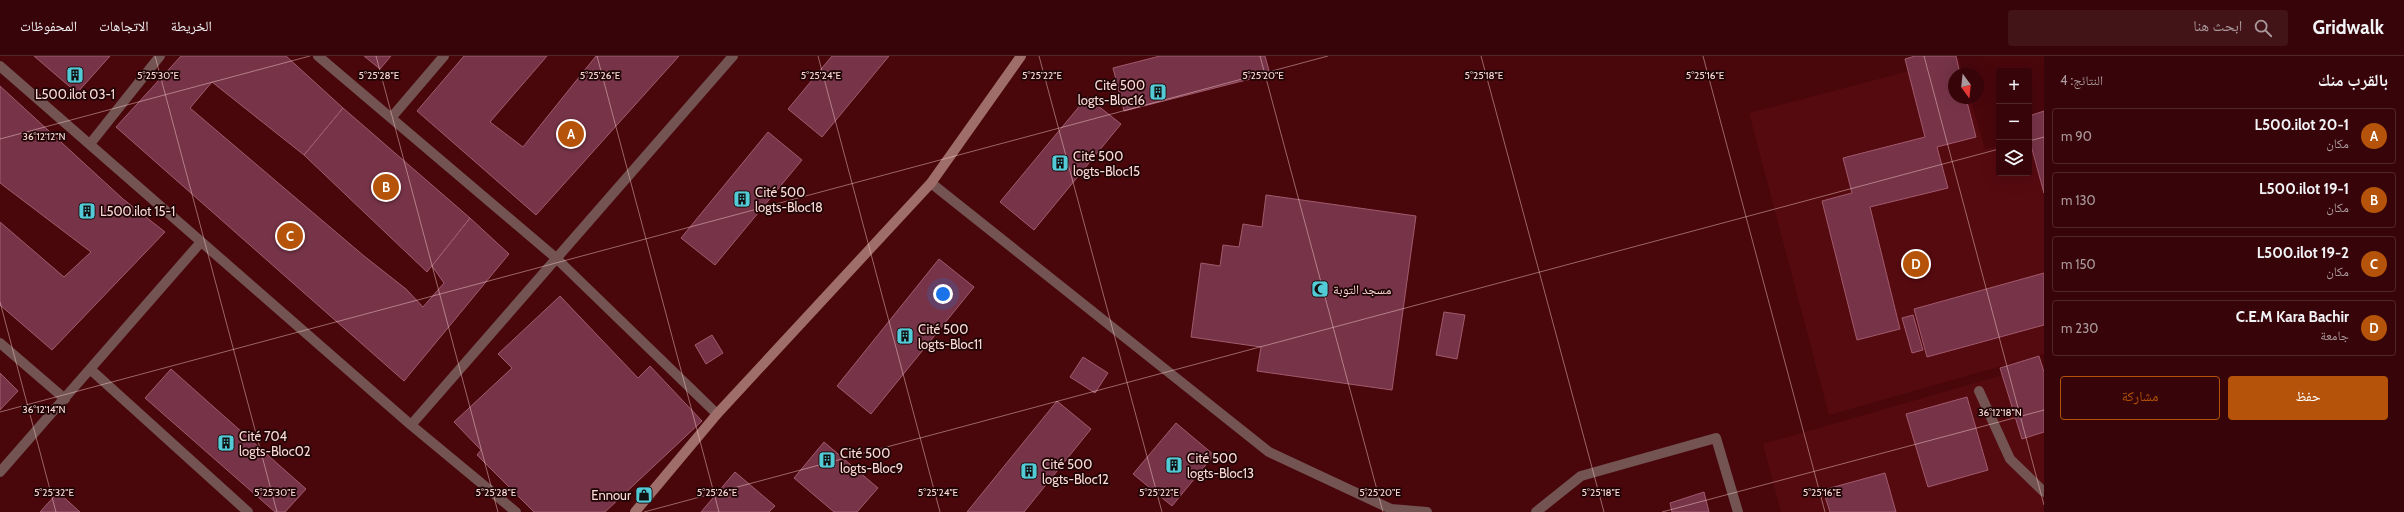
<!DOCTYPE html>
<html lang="ar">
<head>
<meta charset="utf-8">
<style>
	body { margin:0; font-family:Cabin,"Noto Naskh Arabic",sans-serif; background:#421317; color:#f1f3f6; direction:rtl }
	.controls { position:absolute; right:12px; top:12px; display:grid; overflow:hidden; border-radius:4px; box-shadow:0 4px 16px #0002 }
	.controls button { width:36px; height:36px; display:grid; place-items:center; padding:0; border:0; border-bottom:1px solid #51262a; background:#370509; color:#f1f3f6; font:20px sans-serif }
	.compass { position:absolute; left:1948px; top:12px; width:36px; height:36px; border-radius:50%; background:#370509; box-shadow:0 4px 16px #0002; rotate:165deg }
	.you { position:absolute; left:943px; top:238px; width:14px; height:14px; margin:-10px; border:3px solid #fff; border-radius:50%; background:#1a73e8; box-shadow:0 0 0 6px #1a73e833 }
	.badge { display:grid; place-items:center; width:26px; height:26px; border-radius:50%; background:#b45309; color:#fff; font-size:13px; font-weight:700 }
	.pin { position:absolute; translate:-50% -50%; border:2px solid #fff; box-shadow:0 1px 4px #0006 }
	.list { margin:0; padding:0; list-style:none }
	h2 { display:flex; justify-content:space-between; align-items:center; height:52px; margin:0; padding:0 16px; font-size:17px }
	h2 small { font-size:13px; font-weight:400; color:#aa999c }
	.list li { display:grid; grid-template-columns:26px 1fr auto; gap:12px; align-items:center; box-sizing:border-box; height:56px; margin:0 8px 8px; padding:0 8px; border:1px solid #51262a; border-radius:4px }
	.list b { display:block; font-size:15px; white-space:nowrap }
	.list p { margin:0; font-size:13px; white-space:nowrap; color:#aa999c }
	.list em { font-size:13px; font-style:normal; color:#aa999c }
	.actions { display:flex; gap:8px; padding:12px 16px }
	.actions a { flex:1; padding:9px 0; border:1px solid #b45309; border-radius:4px; text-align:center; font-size:14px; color:#b45309 }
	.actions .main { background:#b45309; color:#fff }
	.icon { flex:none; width:22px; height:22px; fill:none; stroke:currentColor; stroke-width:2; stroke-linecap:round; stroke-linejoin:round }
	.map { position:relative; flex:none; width:2044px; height:456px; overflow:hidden; direction:ltr }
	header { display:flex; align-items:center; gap:24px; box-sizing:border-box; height:56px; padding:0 20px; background:#370509; border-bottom:1px solid #51262a }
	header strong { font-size:19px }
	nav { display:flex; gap:22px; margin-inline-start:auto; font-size:14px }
	.search { width:280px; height:36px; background:#421317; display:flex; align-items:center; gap:10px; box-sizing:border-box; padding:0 14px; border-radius:4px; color:#aa999c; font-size:15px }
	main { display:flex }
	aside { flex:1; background:#370509 }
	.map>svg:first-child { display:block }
	.built { fill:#550a10 }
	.building { fill:#773448; stroke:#a15a6d }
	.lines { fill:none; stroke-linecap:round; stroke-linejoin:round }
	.street { stroke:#745452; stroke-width:10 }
	.secondary { stroke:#a06e6a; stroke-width:10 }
	.ticks { fill:none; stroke:#fcdad7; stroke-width:1; stroke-opacity:0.45 }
	.labels { text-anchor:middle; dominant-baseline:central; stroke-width:3.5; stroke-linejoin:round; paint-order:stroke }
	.poi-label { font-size:13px; fill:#fcdad7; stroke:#1f0505; text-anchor:start }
	.ticks-label { font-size:10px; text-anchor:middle; fill:#fcdad7; stroke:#1f0505; stroke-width:3.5; stroke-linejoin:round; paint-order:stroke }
</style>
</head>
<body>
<header>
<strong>Gridwalk</strong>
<div class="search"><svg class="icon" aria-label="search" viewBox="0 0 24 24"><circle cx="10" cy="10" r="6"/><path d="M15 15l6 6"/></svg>ابحث هنا</div>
<nav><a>الخريطة</a><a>الاتجاهات</a><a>المحفوظات</a></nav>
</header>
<main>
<aside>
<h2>بالقرب منك<small>النتائج: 4</small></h2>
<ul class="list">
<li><span class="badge">A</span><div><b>L500.ilot 20-1</b><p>مكان</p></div><em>90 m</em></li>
<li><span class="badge">B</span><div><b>L500.ilot 19-1</b><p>مكان</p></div><em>130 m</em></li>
<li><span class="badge">C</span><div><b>L500.ilot 19-2</b><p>مكان</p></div><em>150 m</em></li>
<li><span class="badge">D</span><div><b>C.E.M Kara Bachir</b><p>جامعة</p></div><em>230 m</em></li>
</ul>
<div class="actions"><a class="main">حفظ</a><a>مشاركة</a></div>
</aside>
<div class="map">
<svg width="2044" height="456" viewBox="0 0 2044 456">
	<rect width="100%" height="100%" fill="#49070c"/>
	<path class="built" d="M1959,2l4,16h-9v24h16l15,51 14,-3v27h30v-35l15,-4v220l-215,61 -80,-302z
		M2044,307v149h-263l-18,-68z"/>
	<path class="building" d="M34,0h76l-33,37z
		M181,0h105l57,52 -39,47 -92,-73 -22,26 174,148 42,33 17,18 21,-24 -12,-17 38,-48 39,36 -105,127 -288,-254z
		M364,0h27l-11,13z
		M464,0h83l-57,66 33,25 73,-91h83l-143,159 -119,-104z
		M832,0h57l-67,81 -34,-28z
		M1160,0h105l5,18 -146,37 -11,-43z
		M1915,0h41l4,18h-6v24h12l10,39 -39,10 11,41 -78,19 30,122 -43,11 -35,-139 30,-8 -9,-35 82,-21 -20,-78z
		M0,30l123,113 42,33 -113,118 -52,-45v-83l64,55 27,-25 -91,-69z
		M1087,41l34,27 -87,106 -34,-28z
		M343,52l127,110 -43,54 -123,-117z
		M2044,55v82l-15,-55v-22z
		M768,76l34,28 -87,105 -34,-27z
		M1266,139l150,21 -24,174 -135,-19 4,-24 -70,-10 10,-74 19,3 3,-21 16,2 4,-23 19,3z
		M939,203l35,28 -103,127 -34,-28z
		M2044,217v52l-117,32 -13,-48z
		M560,240l78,82 12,-12 52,55 -97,91h-71l-57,-57 4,-5 -27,-28 58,-54 -14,-14z
		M1444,256l21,3 -8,44 -21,-4z
		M1913,259l10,35 -11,3 -10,-35z
		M712,279l11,18 -17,11 -11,-19z
		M2039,300l5,16v60l-22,7 -22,-71z
		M1083,301l25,16 -13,20 -25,-16z
		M171,313l135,120 -21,23h-10l-130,-114z
		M0,317l18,18 -18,19z
		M1967,341l21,73 -60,17 -22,-73z
		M1057,345l34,28 -67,83h-57z
		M1176,367l38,32 -42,51 -39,-32z
		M824,386l54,46 -21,24h-23l-40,-34z
		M735,416l40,34 -6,6h-68z
		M1885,417l11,39h-66l-7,-22z
		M58,436l22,20h-40z
		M1704,436l5,20h-37l-2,-9z"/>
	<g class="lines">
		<path class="street" d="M318,0l238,202 161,156
			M0,10l411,359 105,87
			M391,62l53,-62
			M90,88l70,-88
			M931,127l338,269 122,57 36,3
			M0,287l65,56
			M90,313l158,143
			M1979,335l31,68 34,33
			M411,369l322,-369
			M0,416l201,-230
			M1536,456l45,-36 135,-38 22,74"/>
		<path class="secondary" d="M635,456l82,-98 214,-231 90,-127"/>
	</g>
	<path class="ticks" d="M155,0l122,456M376,0l122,456M597,0l122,456M818,0l122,456M1039,0l123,456M1260,0l123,456M1481,0l123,456M1703,0l122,456M1924,0l120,449M0,83l310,-83M2029,85l15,-4M0,246l56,210M0,356l1328,-356M644,456l1355,-363M1662,456l382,-102"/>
	<defs>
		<g id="building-square" transform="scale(0.9)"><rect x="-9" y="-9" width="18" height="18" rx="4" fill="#52cbd7" stroke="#1f0505"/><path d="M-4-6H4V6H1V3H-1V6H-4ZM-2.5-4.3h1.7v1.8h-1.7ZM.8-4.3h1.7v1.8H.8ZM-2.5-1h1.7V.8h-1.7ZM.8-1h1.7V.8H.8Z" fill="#111"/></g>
		<g id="mosque-square" transform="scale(0.9)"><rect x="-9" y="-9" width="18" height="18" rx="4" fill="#52cbd7" stroke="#1f0505"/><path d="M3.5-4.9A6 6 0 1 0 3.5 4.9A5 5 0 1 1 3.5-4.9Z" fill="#111"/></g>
		<g id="shop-square" transform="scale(0.9)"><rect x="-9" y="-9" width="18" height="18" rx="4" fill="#52cbd7" stroke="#1f0505"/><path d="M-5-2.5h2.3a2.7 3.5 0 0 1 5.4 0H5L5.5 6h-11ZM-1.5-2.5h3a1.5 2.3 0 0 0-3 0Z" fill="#111"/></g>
	</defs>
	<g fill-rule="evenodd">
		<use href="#building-square" x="75" y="19"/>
		<use href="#building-square" x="1158" y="36"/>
		<use href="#building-square" x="1060" y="107"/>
		<use href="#building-square" x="742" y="143"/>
		<use href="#building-square" x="87" y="155"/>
		<use href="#mosque-square" x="1320" y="233"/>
		<use href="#building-square" x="905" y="280"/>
		<use href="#building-square" x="226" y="387"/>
		<use href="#building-square" x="827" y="404"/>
		<use href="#building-square" x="1174" y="409"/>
		<use href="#building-square" x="1029" y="415"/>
		<use href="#shop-square" x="644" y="439"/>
	</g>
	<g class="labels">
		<g class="poi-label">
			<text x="1145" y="29" text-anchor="end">Cité 500<tspan x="1145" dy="15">logts-Bloc16</tspan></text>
			<text x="75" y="38" text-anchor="middle">L500.ilot 03-1</text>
			<text x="1073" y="100">Cité 500<tspan x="1073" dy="15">logts-Bloc15</tspan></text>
			<text x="755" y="136">Cité 500<tspan x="755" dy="15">logts-Bloc18</tspan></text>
			<text x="100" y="155">L500.ilot 15-1</text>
			<text x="1333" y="233">مسجد التوبة</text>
			<text x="918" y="273">Cité 500<tspan x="918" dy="15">logts-Bloc11</tspan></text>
			<text x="239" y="380">Cité 704<tspan x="239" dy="15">logts-Bloc02</tspan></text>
			<text x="840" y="397">Cité 500<tspan x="840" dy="15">logts-Bloc9</tspan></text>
			<text x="1187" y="402">Cité 500<tspan x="1187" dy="15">logts-Bloc13</tspan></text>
			<text x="1042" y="408">Cité 500<tspan x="1042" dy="15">logts-Bloc12</tspan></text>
			<text x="631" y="439" text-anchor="end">Ennour</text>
		</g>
	</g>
	<g class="ticks-label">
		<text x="158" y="23">5°25'30"E</text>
		<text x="379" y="23">5°25'28"E</text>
		<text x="600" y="23">5°25'26"E</text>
		<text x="821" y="23">5°25'24"E</text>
		<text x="1042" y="23">5°25'22"E</text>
		<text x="1263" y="23">5°25'20"E</text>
		<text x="1484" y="23">5°25'18"E</text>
		<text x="1705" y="23">5°25'16"E</text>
		<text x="44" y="84">36°12'12"N</text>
		<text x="44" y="357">36°12'14"N</text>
		<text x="2000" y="360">36°12'18"N</text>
		<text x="54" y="440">5°25'32"E</text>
		<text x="275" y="440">5°25'30"E</text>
		<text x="496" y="440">5°25'28"E</text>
		<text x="717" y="440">5°25'26"E</text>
		<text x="938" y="440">5°25'24"E</text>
		<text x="1159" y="440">5°25'22"E</text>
		<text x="1380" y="440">5°25'20"E</text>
		<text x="1601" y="440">5°25'18"E</text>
		<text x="1822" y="440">5°25'16"E</text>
	</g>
</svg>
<div class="controls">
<button>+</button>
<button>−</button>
<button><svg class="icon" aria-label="layers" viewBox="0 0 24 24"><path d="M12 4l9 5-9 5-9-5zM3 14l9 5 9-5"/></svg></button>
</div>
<svg class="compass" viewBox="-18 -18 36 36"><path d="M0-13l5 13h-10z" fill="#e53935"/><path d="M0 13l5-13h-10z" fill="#aa999c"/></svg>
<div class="you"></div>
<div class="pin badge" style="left:571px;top:78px">A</div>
<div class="pin badge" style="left:386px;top:131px">B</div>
<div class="pin badge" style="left:290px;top:180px">C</div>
<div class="pin badge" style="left:1916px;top:208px">D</div>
</div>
</main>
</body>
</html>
